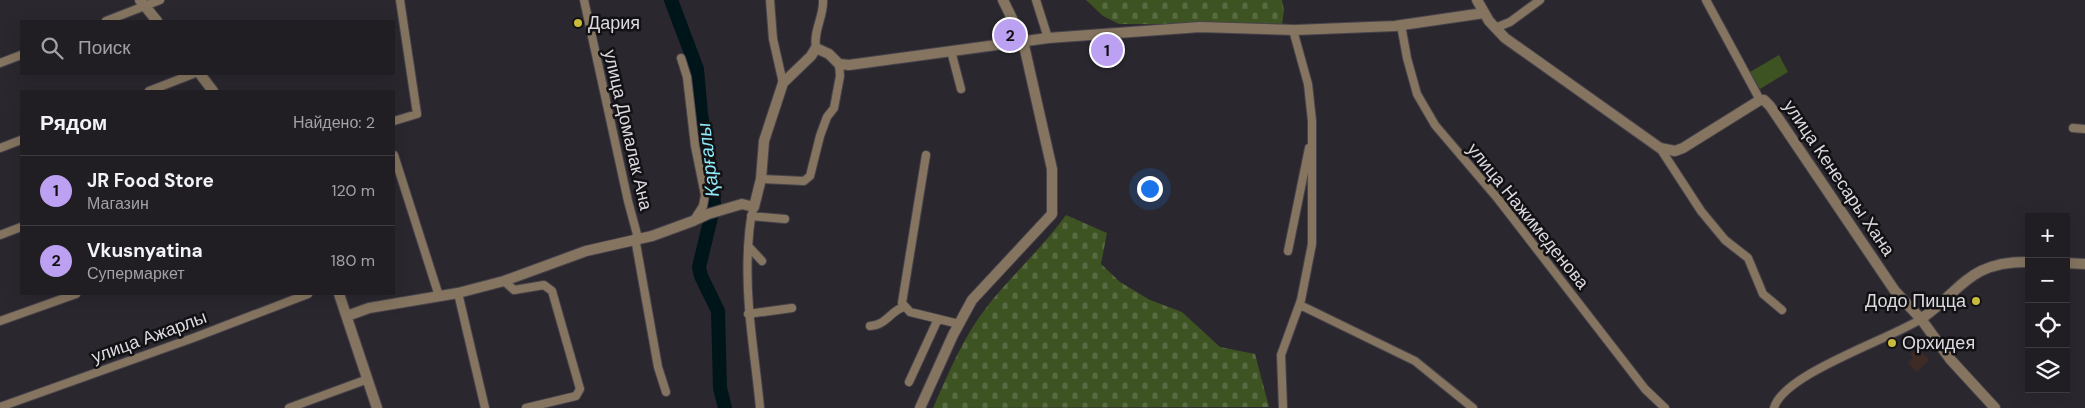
<!DOCTYPE html>
<html lang="ru">
<head>
<meta charset="utf-8">
<style>
	body { margin:0; font-family:"DM Sans",sans-serif; background:#28262b; color:#f1f3f6 }
	.controls { position:absolute; right:15px; bottom:15px; display:grid; overflow:hidden; border-radius:0px; box-shadow:0 5px 20px #0002 }
	.controls button { width:45px; height:45px; display:grid; place-items:center; padding:0; border:0; border-bottom:1px solid #3d3b41; background:#201d23; color:#f1f3f6; font:25px sans-serif }
	.you { position:absolute; left:1149px; top:188px; width:18px; height:18px; margin:-12px; border:4px solid #fff; border-radius:50%; background:#1a73e8; box-shadow:0 0 0 8px #1a73e833 }
	.badge { display:grid; place-items:center; width:32px; height:32px; border-radius:50%; background:#bca0f2; color:#111; font-size:16px; font-weight:700 }
	.pin { position:absolute; translate:-50% -50%; border:2px solid #fff; box-shadow:0 1px 5px #0006 }
	.list { margin:0; padding:0; list-style:none }
	h2 { display:flex; justify-content:space-between; align-items:center; height:65px; margin:0; padding:0 20px; font-size:21px }
	h2 small { font-size:16px; font-weight:400; color:#a2a2a6 }
	.list li { display:grid; grid-template-columns:32px 1fr auto; gap:15px; align-items:center; box-sizing:border-box; height:70px; padding:0 20px; border-top:1px solid #3d3b41 }
	.list b { display:block; font-size:19px; white-space:nowrap }
	.list p { margin:0; font-size:16px; white-space:nowrap; color:#a2a2a6 }
	.list em { font-size:16px; font-style:normal; color:#a2a2a6 }
	.icon { flex:none; width:28px; height:28px; fill:none; stroke:currentColor; stroke-width:2; stroke-linecap:round; stroke-linejoin:round }
	.map { position:relative; flex:none; width:2085px; height:408px; overflow:hidden }
	.search { position:absolute; background:#201d23; box-shadow:0 5px 20px #0002; left:20px; top:20px; width:375px; height:55px; display:flex; align-items:center; gap:12px; box-sizing:border-box; padding:0 18px; border-radius:0px; color:#a2a2a6; font-size:19px }
	.panel { position:absolute; background:#201d23; box-shadow:0 5px 20px #0002; left:20px; top:90px; width:375px; height:205px; border-radius:0px }
	.map>svg:first-child { display:block }
	.commercial { fill:#3e2b26 }
	.cemetery { fill:url(#cemetery-stones) }
	.park { fill:#3e5322 }
	.lines { fill:none; stroke-linecap:round; stroke-linejoin:round }
	.river { stroke:#001519; stroke-width:14 }
	.minor-casing { stroke:#47434b; stroke-width:10 }
	.tertiary-casing { stroke:#47434b; stroke-width:12 }
	.minor { stroke:#857560; stroke-width:8 }
	.tertiary { stroke:#857560; stroke-width:10 }
	.poi-dot { fill:#c8bb3b; stroke:#121114; stroke-width:2 }
	.labels { text-anchor:middle; dominant-baseline:central; stroke-width:5; stroke-linejoin:round; paint-order:stroke }
	.poi-label { font-size:18px; fill:#dcd9df; stroke:#121114; text-anchor:start }
	.street-label { font-size:18px; fill:#dcd9df; stroke:#121114 }
	.water-label { font-size:19px; font-style:italic; fill:#8ee9f8; stroke:#121114 }
</style>
</head>
<body>
<div class="map">
<svg width="2085" height="408" viewBox="0 0 2085 408">
	<defs>
		<pattern id="cemetery-stones" width="16" height="16" patternUnits="userSpaceOnUse" patternTransform="scale(1.25)"><rect width="16" height="16" fill="#3e5322"/><path d="M2 7V4a2 2 0 0 1 4 0v3zM10 15v-3a2 2 0 0 1 4 0v3z" fill="#596b42"/></pattern>
	</defs>
	<rect width="100%" height="100%" fill="#2b272f"/>
	<path class="commercial" d="M1917,348l12,12 -12,12 -9,-9 5,-5 -3,-3z"/>
	<path class="cemetery" d="M1086,0h196l2,10 -2,15 -163,-1 -16,-8z
		M1066,215l41,18 -6,31 19,18 30,18 32,12 38,35 35,7 14,53 -336,1c16,-36 31,-73 56,-104 25,-31 54,-57 77,-89z"/>
	<path class="park" d="M1779,55l9,17 -28,17 -10,-17z"/>
	<g class="lines">
		<path class="river" d="M671,0l26,69 4,45 12,72 1,19 -15,62 2,9 17,35 2,77 5,20"/>
		<g class="minor-casing">
			<path id="minor" d="M584,0l44,201 10,37
				M770,0l3,39 10,44
				M1036,0l12,38
				M1706,0l54,100
				M106,21l54,-21
				M1401,25l6,33 10,36 18,31 63,74 147,190 20,19
				M1495,28l15,-6 30,-22
				M816,48c-3,-18 8,-31 7,-48
				M951,51l10,38
				M681,58l6,19 8,69 10,49 -2,11 -9,14
				M0,63l21,-8
				M149,91l44,-17
				M394,121l23,-7 -17,-114
				M2073,128l12,1
				M0,148l21,-8
				M1660,148l41,63 24,29 23,18 15,36 19,16
				M394,155l45,141
				M926,155l-24,148 8,9 49,12
				M761,179l43,2 6,-5 10,-40 7,-19 7,-9 6,-32 -1,-12
				M754,207c-5,14 -5,28 -6,42 -3,56 7,105 12,159
				M751,216l34,3
				M0,235l21,-8
				M635,238l23,129 8,25
				M748,246l14,15
				M1288,251l21,-103
				M504,281l10,9 30,-5 8,6 28,98 -4,7 -50,12
				M458,293l27,115
				M1300,305l115,56 58,47
				M748,314l44,-6
				M0,321l76,-27
				M870,326c17,-1 21,-16 34,-19
				M909,382l29,-63
				M0,407l193,-69 115,-44
				M289,408l79,-29
				M1283,408l-2,-53 20,-55 11,-56v-123l-4,-37 -15,-54
				M1774,408c9,-34 116,-69 147,-89"/>
		</g>
		<g class="tertiary-casing">
			<path id="tertiary" d="M140,0l17,21
				M1477,0l12,21 16,17 155,110 15,3 8,-3 77,-48h4l6,6 125,185 26,28 29,40 45,49
				M200,74l13,17
				M2066,263l19,1
				M339,294l38,114
				M347,316l22,-8 89,-15 46,-12 82,-30 66,-15 41,-15 15,-7 34,-10 12,3 7,-28 3,-38 19,-58 28,-27 5,-8 13,6 10,10 10,1 199,-27 152,-11 95,3 100,-4 89,-13
				M1921,319c42,-30 48,-58 108,-57
				M920,408l33,-73 19,-35 80,-86v-45l-29,-128 -20,-41"/>
		</g>
		<use href="#minor" class="minor"/>
		<use href="#tertiary" class="tertiary"/>
	</g>
	<g class="poi-dot">
		<circle cx="578" cy="23" r="5"/>
		<circle cx="1976" cy="301" r="5"/>
		<circle cx="1892" cy="343" r="5"/>
	</g>
	<g class="labels">
		<g class="poi-label">
			<text x="588" y="23">Дария</text>
			<text x="1966" y="301" text-anchor="end">Додо Пицца</text>
			<text x="1902" y="343">Орхидея</text>
		</g>
		<g class="street-label">
			<text transform="translate(628 130) rotate(77)">улица Домалак Ана</text>
			<text transform="translate(1839 178) rotate(56)">улица Кенесары Хана</text>
			<text transform="translate(1528 216) rotate(51)">улица Нажимеденова</text>
			<text transform="translate(149 337) rotate(-20)">улица Ажарлы</text>
		</g>
		<g class="water-label">
			<text transform="translate(708 160) rotate(-97)">Қарғалы</text>
		</g>
	</g>
</svg>
<div class="controls">
<button>+</button>
<button>−</button>
<button><svg class="icon" aria-label="locate" viewBox="0 0 24 24"><circle cx="12" cy="12" r="6"/><path d="M12 2v4M12 18v4M2 12h4M18 12h4"/></svg></button>
<button><svg class="icon" aria-label="layers" viewBox="0 0 24 24"><path d="M12 4l9 5-9 5-9-5zM3 14l9 5 9-5"/></svg></button>
</div>
<div class="you"></div>
<div class="pin badge" style="left:1107px;top:50px">1</div>
<div class="pin badge" style="left:1010px;top:35px">2</div>
<div class="search"><svg class="icon" aria-label="search" viewBox="0 0 24 24"><circle cx="10" cy="10" r="6"/><path d="M15 15l6 6"/></svg>Поиск</div>
<section class="panel">
<h2>Рядом<small>Найдено: 2</small></h2>
<ul class="list">
<li><span class="badge">1</span><div><b>JR Food Store</b><p>Магазин</p></div><em>120 m</em></li>
<li><span class="badge">2</span><div><b>Vkusnyatina</b><p>Супермаркет</p></div><em>180 m</em></li>
</ul>
</section>
</div>
</body>
</html>
